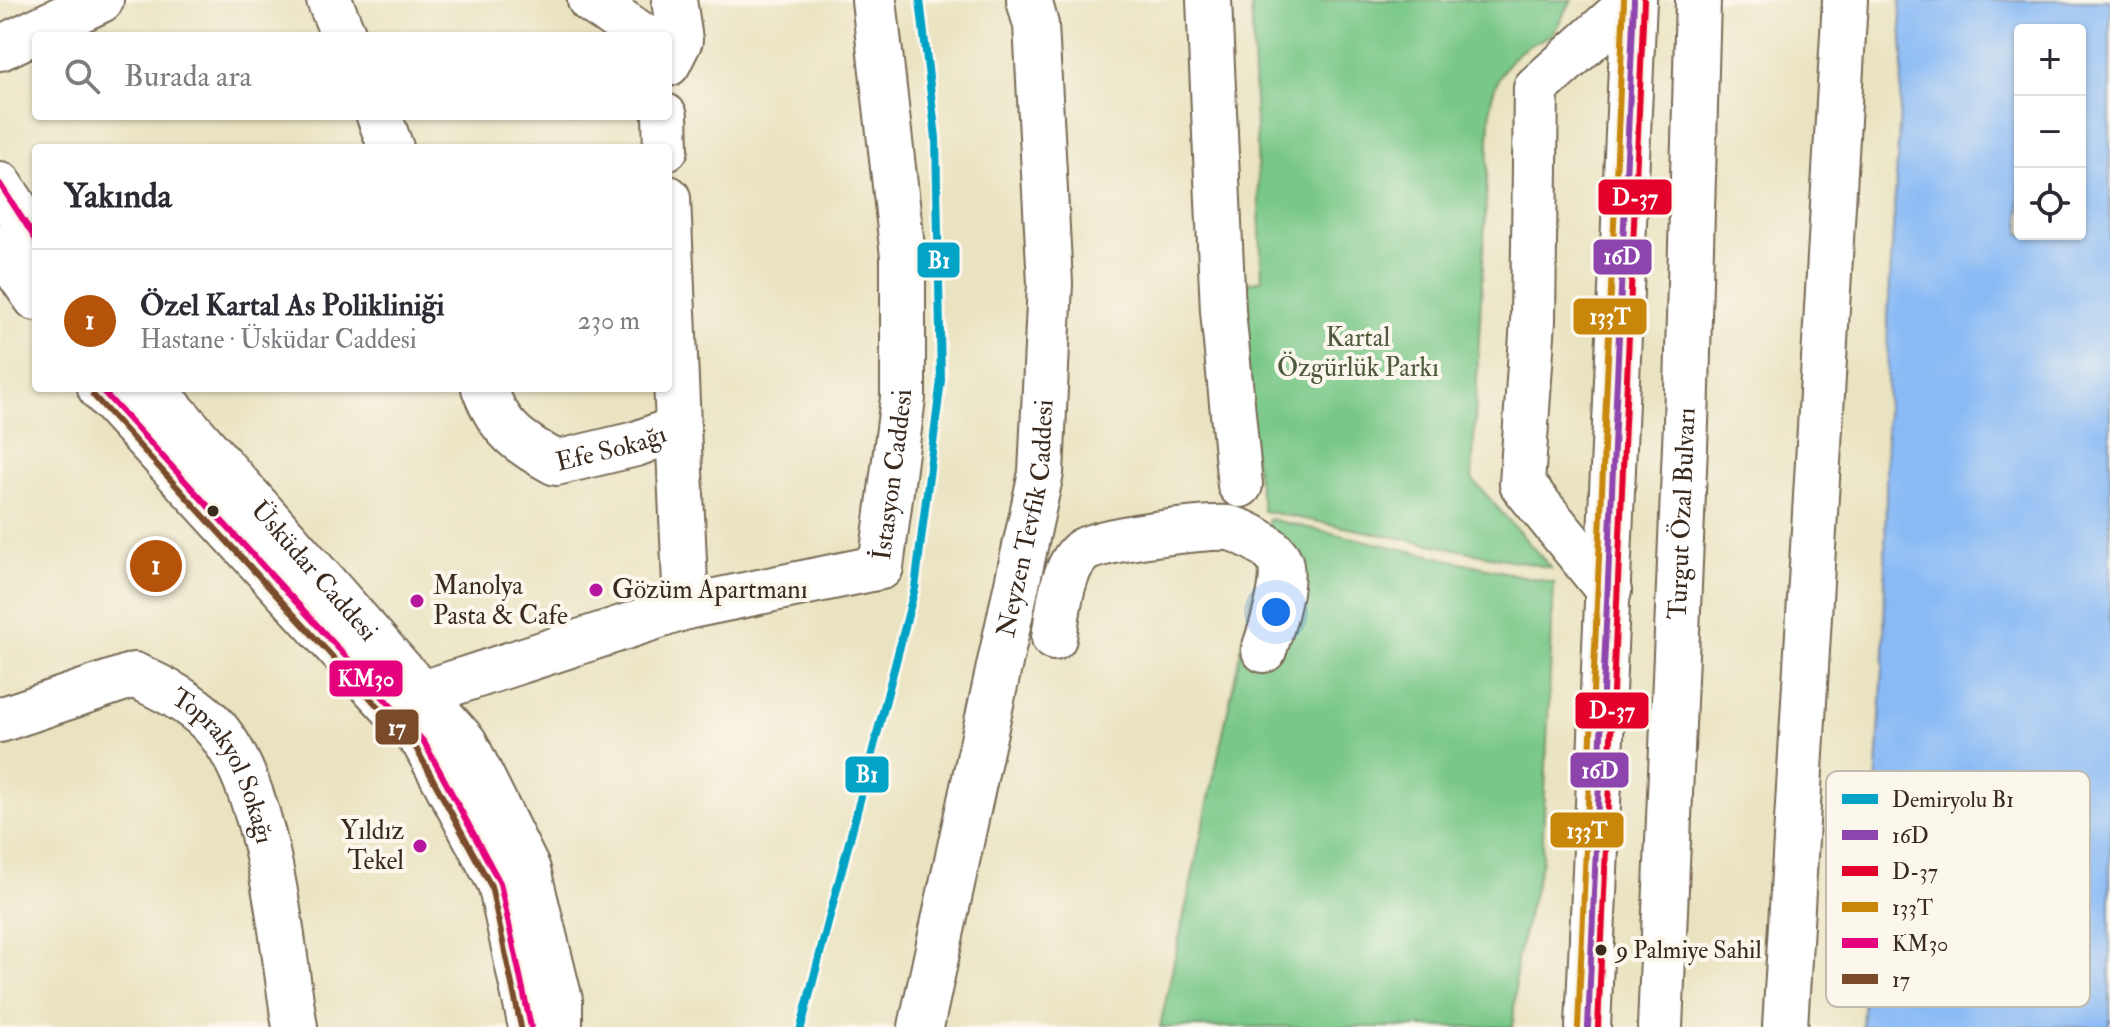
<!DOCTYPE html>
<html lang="tr">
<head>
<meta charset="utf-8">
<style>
	body { margin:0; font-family:"IM FELL Double Pica",serif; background:#f2f2f3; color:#2b2b33 }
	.controls { position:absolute; right:24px; top:24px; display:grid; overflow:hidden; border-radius:8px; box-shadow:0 2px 6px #0004 }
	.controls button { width:72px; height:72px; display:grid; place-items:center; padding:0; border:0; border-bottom:2px solid #e1e1e2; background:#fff; color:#2b2b33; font:40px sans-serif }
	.you { position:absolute; left:1276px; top:612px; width:28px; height:28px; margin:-20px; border:6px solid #fff; border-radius:50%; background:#1a73e8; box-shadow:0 0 0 12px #1a73e833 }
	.badge { display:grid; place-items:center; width:52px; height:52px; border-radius:50%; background:#b45309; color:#fff; font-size:26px; font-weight:700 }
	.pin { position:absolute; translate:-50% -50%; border:4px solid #fff; box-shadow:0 2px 8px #0006 }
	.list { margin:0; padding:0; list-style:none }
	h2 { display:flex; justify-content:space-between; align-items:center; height:104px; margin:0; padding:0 32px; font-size:34px }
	h2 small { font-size:26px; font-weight:400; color:#7c7c81 }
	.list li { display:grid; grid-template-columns:52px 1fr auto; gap:24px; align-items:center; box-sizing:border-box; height:144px; padding:0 32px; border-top:2px solid #e1e1e2 }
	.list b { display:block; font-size:30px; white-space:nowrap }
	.list p { margin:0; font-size:26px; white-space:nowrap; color:#7c7c81 }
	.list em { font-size:26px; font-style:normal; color:#7c7c81 }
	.icon { flex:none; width:44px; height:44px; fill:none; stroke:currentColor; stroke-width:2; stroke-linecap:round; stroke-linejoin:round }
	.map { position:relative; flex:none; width:2110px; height:1027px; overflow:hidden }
	.search { position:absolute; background:#fff; box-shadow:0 2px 6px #0004; left:32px; top:32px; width:640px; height:88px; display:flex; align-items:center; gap:20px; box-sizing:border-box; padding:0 28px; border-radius:8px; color:#7c7c81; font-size:30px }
	.panel { position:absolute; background:#fff; box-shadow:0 2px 6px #0004; left:32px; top:144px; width:640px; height:248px; border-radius:8px }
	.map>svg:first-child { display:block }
	.green { fill:#79c888; stroke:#5a7953; stroke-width:2 }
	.water { fill:#89baf5; stroke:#62728a; stroke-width:2; fill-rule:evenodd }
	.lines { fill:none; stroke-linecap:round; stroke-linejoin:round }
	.minor-casing { stroke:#786b57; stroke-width:48 }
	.major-casing { stroke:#786b57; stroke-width:48 }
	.highway-casing { stroke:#786b57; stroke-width:48 }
	.minor { stroke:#fff; stroke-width:44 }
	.major { stroke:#fff; stroke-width:44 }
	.highway { stroke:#fff; stroke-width:44 }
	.bus-1-casing { stroke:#fbf7ec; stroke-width:12 }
	.bus-2-casing { stroke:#fbf7ec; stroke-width:12 }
	.bus-3-casing { stroke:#fbf7ec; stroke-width:12 }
	.bus-4-casing { stroke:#fbf7ec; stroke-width:12 }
	.bus-5-casing { stroke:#fbf7ec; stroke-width:12 }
	.bus-1 { stroke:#8e44ad; stroke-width:6 }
	.bus-2 { stroke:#e4002b; stroke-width:6 }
	.bus-3 { stroke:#c88708; stroke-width:6 }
	.bus-4 { stroke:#e5007d; stroke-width:6 }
	.bus-5 { stroke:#7a4b2a; stroke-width:6 }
	.rail-1-casing { stroke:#fbf7ec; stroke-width:14 }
	.rail-1 { stroke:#03a3c5; stroke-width:8 }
	.bus-dot { fill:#3b2a1e; stroke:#fbf7ec; stroke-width:3 }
	.poi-dot { fill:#b5179e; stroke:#fbf7ec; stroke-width:3 }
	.labels { text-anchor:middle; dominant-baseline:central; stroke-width:8; stroke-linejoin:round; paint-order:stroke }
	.bus-label { font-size:24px; fill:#3b2a1e; stroke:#fbf7ec; text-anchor:start }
	.park-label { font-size:26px; fill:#4e593e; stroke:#fbf7ec }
	.street-label { font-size:26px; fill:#3b2a1e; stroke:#fbf7ec }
	.poi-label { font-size:26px; fill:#3b2a1e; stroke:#fbf7ec; text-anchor:start }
	.key { fill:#fbf7ec; stroke:#c1baae; stroke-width:2 }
	.key-label { font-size:22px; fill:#3b2a1e }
	.line-badge { stroke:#fbf7ec; stroke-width:3 }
	.badge-label { font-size:22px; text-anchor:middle; font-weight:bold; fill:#fff }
</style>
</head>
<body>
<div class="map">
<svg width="2110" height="1027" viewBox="0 0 2110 1027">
	<rect width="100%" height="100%" fill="#fbf7ec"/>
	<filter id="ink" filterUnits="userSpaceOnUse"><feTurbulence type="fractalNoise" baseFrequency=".0125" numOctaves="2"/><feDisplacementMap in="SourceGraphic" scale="16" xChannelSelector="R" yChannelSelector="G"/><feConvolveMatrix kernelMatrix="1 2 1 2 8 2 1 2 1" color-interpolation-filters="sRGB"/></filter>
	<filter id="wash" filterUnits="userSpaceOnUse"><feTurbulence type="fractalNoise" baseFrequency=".006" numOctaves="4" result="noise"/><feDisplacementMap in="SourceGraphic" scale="32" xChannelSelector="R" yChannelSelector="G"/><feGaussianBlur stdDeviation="1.8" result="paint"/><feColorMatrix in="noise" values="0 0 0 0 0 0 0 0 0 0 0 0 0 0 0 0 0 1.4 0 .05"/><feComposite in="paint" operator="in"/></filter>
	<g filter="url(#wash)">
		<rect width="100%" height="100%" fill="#eae3c1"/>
		<path class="green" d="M1251,0h321l-20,35c-35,13 -52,29 -61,66l-19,378 79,89 -288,-57 -34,-204 -1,-20 34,-7z
			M1269,519l285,64 -12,277 -25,99 -4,68h-353z"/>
		<path class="water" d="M1900,0h210v1027h-248l22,-377 4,-335 15,-258zM2020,30h60v204h-60z"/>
	</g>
	<g filter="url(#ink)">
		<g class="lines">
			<g class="minor-casing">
				<g id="minor">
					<path d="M329,0l15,36"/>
					<path d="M590,0l53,36"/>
					<path d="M1209,0l14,311 17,174"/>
					<path d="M0,48l101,-48"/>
					<path d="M668,64l12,-24 -6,-40"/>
					<path d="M379,116l12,32"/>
					<path d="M665,116l1,32"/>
					<path d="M668,198l18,409"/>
					<path id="s1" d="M484,388c16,42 34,54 72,75l80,-19 42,-16"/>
					<path d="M1609,591l-87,-107 11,-164 3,-232 98,-88"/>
					<path d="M1054,638c4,-26 7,-69 28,-87 16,-12 124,-25 146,-23 15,2 51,21 53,38 4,21 -10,64 -17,84"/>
					<path id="s2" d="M420,694l266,-87 195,-40 22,-169v-142l-29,-256"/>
					<path id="s3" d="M0,720l134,-45c28,13 55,26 77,48 60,62 70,220 84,304"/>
					<path id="s4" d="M921,1027l120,-554 9,-190 -14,-258 -7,-25"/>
					<path d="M1785,1027l60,-1027"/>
				</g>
			</g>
			<g class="major-casing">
				<g id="major">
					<path d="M0,184l36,56"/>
					<path d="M0,246l36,52"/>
					<path d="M100,388l324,354 76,141 31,144"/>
					<path id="s5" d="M153,388l312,355 63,127 32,130v27"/>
				</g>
			</g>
			<g class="highway-casing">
				<g id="highway">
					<path d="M1588,1027l46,-1027"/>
					<path id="s6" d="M1660,1027l26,-604 12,-423"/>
				</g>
			</g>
			<use href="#minor" class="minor"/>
			<use href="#major" class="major"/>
			<use href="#highway" class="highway"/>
			<g class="bus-1-casing">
				<path id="bus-1" d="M1588,1027l46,-1027"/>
			</g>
			<g class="bus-2-casing">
				<path id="bus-2" d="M1598,1027l46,-1027"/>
			</g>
			<g class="bus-3-casing">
				<path id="bus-3" d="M1578,1027l46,-1027"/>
			</g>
			<g class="bus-4-casing">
				<path id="bus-4" d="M0,184l36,56
					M100,388l324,354 76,141 31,144"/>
			</g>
			<g class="bus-5-casing">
				<path id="bus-5" d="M93,395l323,353 75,138 30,141"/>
			</g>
			<use href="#bus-1" class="bus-1"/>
			<use href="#bus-2" class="bus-2"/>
			<use href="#bus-3" class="bus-3"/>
			<use href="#bus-4" class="bus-4"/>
			<use href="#bus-5" class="bus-5"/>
			<g class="rail-1-casing">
				<path id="rail-1" d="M801,1027l114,-439 26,-208 -5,-242 -16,-138"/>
			</g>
			<use href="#rail-1" class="rail-1"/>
		</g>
	</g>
	<g class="bus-dot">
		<circle cx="213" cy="511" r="7"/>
		<circle cx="1601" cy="950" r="7"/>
	</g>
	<g class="poi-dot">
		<circle cx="596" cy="590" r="8"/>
		<circle cx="417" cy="601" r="8"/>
		<circle cx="420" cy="846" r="8"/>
	</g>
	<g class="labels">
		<g class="bus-label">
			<text x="1616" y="950">9 Palmiye Sahil</text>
		</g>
		<g class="park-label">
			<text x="1358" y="338">Kartal<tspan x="1358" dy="30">Özgürlük Parkı</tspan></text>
		</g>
		<g class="street-label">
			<text stroke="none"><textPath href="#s1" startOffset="164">Efe Sokağı</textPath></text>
			<text stroke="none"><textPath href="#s2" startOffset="572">İstasyon Caddesi</textPath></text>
			<text stroke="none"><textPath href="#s6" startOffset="514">Turgut Özal Bulvarı</textPath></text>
			<text stroke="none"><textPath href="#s4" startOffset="520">Neyzen Tevfik Caddesi</textPath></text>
			<text stroke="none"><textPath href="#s5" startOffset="244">Üsküdar Caddesi</textPath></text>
			<text stroke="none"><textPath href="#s3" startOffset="276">Toprakyol Sokağı</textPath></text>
		</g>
		<g class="poi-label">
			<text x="433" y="586">Manolya<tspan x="433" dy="30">Pasta &amp; Cafe</tspan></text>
			<text x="612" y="590">Gözüm Apartmanı</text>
			<text x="404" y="831" text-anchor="end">Yıldız<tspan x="404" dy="30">Tekel</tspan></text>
		</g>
	</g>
	<rect x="1826" y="771" width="264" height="236" rx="12" class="key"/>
	<rect x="1842" y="794" width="36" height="10" fill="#03a3c5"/>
	<rect x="1842" y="830" width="36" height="10" fill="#8e44ad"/>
	<rect x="1842" y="866" width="36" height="10" fill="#e4002b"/>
	<rect x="1842" y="902" width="36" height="10" fill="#c88708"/>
	<rect x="1842" y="938" width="36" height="10" fill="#e5007d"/>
	<rect x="1842" y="974" width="36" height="10" fill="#7a4b2a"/>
	<g class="key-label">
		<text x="1892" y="807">Demiryolu B1</text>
		<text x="1892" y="843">16D</text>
		<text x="1892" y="879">D-37</text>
		<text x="1892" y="915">133T</text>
		<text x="1892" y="951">KM30</text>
		<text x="1892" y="987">17</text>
	</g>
	<g class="line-badge">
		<rect x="1597" y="178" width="76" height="38" rx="8" fill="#e4002b"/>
		<rect x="1592" y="238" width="61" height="38" rx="8" fill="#8e44ad"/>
		<rect x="916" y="241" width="45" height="38" rx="8" fill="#03a3c5"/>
		<rect x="1572" y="297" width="76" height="39" rx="8" fill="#c88708"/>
		<rect x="328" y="659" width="76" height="39" rx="8" fill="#e5007d"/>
		<rect x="1574" y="691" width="76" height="39" rx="8" fill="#e4002b"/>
		<rect x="374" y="708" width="46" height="38" rx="8" fill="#7a4b2a"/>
		<rect x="1569" y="751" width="61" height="38" rx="8" fill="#8e44ad"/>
		<rect x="844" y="755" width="46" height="39" rx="8" fill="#03a3c5"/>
		<rect x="1549" y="811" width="76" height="38" rx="8" fill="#c88708"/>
	</g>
	<g class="badge-label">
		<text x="1635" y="205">D-37</text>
		<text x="1622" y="264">16D</text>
		<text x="939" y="268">B1</text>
		<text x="1610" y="324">133T</text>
		<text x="366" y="686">KM30</text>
		<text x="1612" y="718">D-37</text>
		<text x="397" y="735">17</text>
		<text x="1600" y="778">16D</text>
		<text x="867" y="782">B1</text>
		<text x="1587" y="838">133T</text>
	</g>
</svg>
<div class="controls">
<button>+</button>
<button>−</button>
<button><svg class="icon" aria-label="locate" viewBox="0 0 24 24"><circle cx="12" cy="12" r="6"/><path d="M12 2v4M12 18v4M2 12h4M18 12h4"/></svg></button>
</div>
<div class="you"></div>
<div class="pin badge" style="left:156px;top:566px">1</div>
<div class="search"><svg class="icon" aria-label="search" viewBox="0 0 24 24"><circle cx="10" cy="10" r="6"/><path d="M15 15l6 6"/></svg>Burada ara</div>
<section class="panel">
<h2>Yakında<small></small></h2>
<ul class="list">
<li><span class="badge">1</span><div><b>Özel Kartal As Polikliniği</b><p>Hastane · Üsküdar Caddesi</p></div><em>230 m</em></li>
</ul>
</section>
</div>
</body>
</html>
